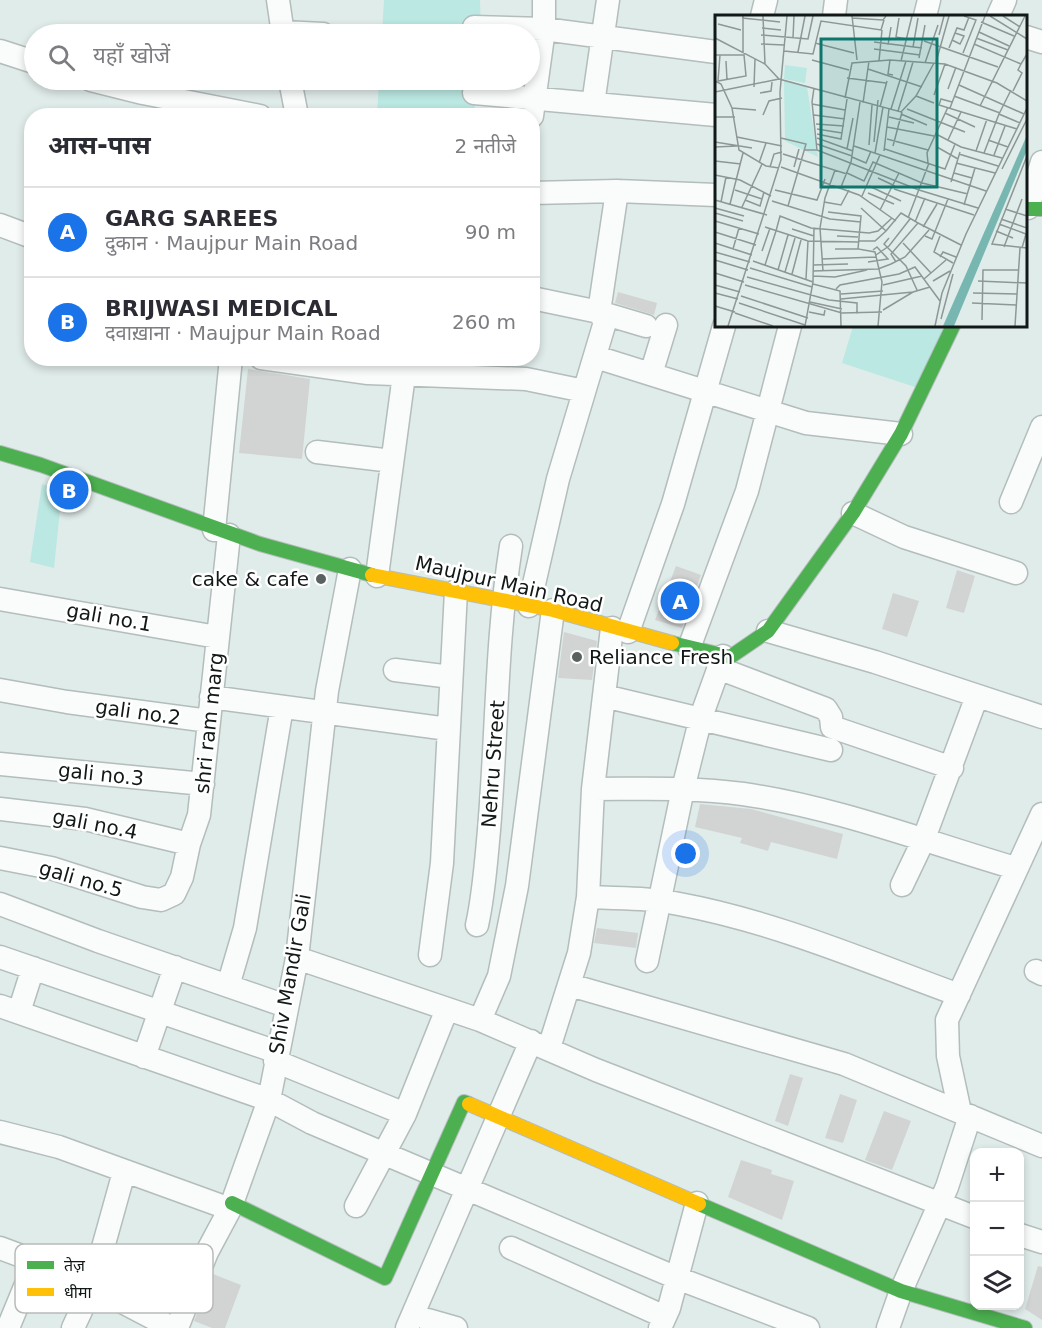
<!DOCTYPE html>
<html lang="hi">
<head>
<meta charset="utf-8">
<style>
	body { margin:0; font-family:"DejaVu Sans","Noto Sans Devanagari",sans-serif; background:#f7f7f7; color:#2b2b33 }
	.controls { position:absolute; right:18px; bottom:18px; display:grid; overflow:hidden; border-radius:12px; box-shadow:0 3px 9px #0003 }
	.controls button { width:54px; height:54px; display:grid; place-items:center; padding:0; border:0; border-bottom:2px solid #e1e1e2; background:#fff; color:#2b2b33; font:30px sans-serif }
	.you { position:absolute; left:686px; top:854px; width:21px; height:21px; margin:-15px; border:4px solid #fff; border-radius:50%; background:#1a73e8; box-shadow:0 0 0 9px #1a73e833 }
	.badge { display:grid; place-items:center; width:39px; height:39px; border-radius:50%; background:#1a73e8; color:#fff; font-size:20px; font-weight:700 }
	.pin { position:absolute; translate:-50% -50%; border:3px solid #fff; box-shadow:0 2px 6px #0006 }
	.list { margin:0; padding:0; list-style:none }
	h2 { display:flex; justify-content:space-between; align-items:center; height:78px; margin:0; padding:0 24px; font-size:26px }
	h2 small { font-size:20px; font-weight:400; color:#7c7c81 }
	.list li { display:grid; grid-template-columns:39px 1fr auto; gap:18px; align-items:center; box-sizing:border-box; height:90px; padding:0 24px; border-top:2px solid #e1e1e2 }
	.list b { display:block; font-size:22px; white-space:nowrap }
	.list p { margin:0; font-size:20px; white-space:nowrap; color:#7c7c81 }
	.list em { font-size:20px; font-style:normal; color:#7c7c81 }
	.icon { flex:none; width:33px; height:33px; fill:none; stroke:currentColor; stroke-width:2; stroke-linecap:round; stroke-linejoin:round }
	.map { position:relative; flex:none; width:1042px; height:1328px; overflow:hidden }
	.search { position:absolute; background:#fff; box-shadow:0 3px 9px #0003; left:24px; top:24px; width:516px; height:66px; display:flex; align-items:center; gap:15px; box-sizing:border-box; padding:0 21px; border-radius:33px; color:#7c7c81; font-size:22px }
	.panel { position:absolute; background:#fff; box-shadow:0 3px 9px #0003; left:24px; top:108px; width:516px; height:258px; border-radius:24px }
	.map>svg:first-child { display:block }
	.green { fill:#bbe8e2 }
	.building { fill:#d2d4d3 }
	.lines { fill:none; stroke-linecap:round; stroke-linejoin:round }
	.street-casing { stroke:#b3bdbb; stroke-width:25 }
	.fast-casing { stroke:#b3bdbb; stroke-width:16 }
	.slow-casing { stroke:#b3bdbb; stroke-width:16 }
	.street { stroke:#fafcfc; stroke-width:22 }
	.fast { stroke:#4caf50; stroke-width:14 }
	.slow { stroke:#ffc107; stroke-width:14 }
	.poi-dot { fill:#596261; stroke:#fff; stroke-width:2 }
	.labels { text-anchor:middle; dominant-baseline:central; stroke-width:5; stroke-linejoin:round; paint-order:stroke }
	.poi-label { font-size:20px; fill:#111817; stroke:#fff; text-anchor:end }
	.street-label { font-size:20px; fill:#111817; stroke:#fff }
	.inset-road { fill:none; stroke:#8d9796; stroke-width:1.5 }
	.view { fill:#0f766e; fill-opacity:0.15; stroke:#0f766e; stroke-width:3 }
	.inset-edge { fill:none; stroke:#111817; stroke-width:3 }
	.key { fill:#fff; stroke:#b8bab9; stroke-width:1.5 }
	.key-label { font-size:16px; fill:#111817 }
</style>
</head>
<body>
<div class="map">
<svg width="1042" height="1328" viewBox="0 0 1042 1328">
	<rect width="100%" height="100%" fill="#e0ecea"/>
	<path class="green" d="M384,0h96l1,34h-99z
		M379,80h98l-3,35 -97,1z
		M853,326h98l-33,62 -76,-25z
		M42,484l20,7 -8,77 -24,-6z"/>
	<path class="building" d="M618,292l39,11 -3,12 -39,-12z
		M248,369l62,10 -8,80 -63,-6z
		M676,566l25,9 -19,53 -27,-8z
		M957,570l18,6 -11,37 -18,-5z
		M893,593l26,8 -12,36 -25,-8z
		M564,632l33,9 -5,39 -34,-2z
		M700,804l51,5 92,25 -6,25 -66,-17 -3,9 -28,-8 2,-5 -47,-11z
		M597,928l41,5 -2,15 -42,-5z
		M790,1074l13,4 -15,48 -13,-5z
		M840,1094l17,6 -14,43 -18,-5z
		M884,1111l27,10 -19,49 -27,-10z
		M741,1160l31,10 -1,4 23,7 -12,39 -54,-23z
		M1038,1266l4,1v53l-17,-11z
		M213,1274l28,11 -16,43h-13l-18,-7z"/>
	<g class="lines">
		<g class="street-casing">
			<path id="street" d="M278,0l5,34
				M762,16l4,-16
				M834,16l2,-16
				M925,16l4,-16
				M998,16l7,-16
				M474,27l70,2 172,23
				M283,32l40,2
				M1026,37l16,5
				M0,51l34,11
				M91,80l52,13 117,23
				M290,80l7,36
				M474,93l242,22
				M593,104l15,-104
				M532,116l12,-87v-29
				M617,191l-18,121 47,14
				M532,193l85,-2 99,4
				M1028,208l14,-46
				M0,225l32,12
				M596,357l210,66 95,11
				M261,358l107,15 158,6 58,12
				M651,374l15,-49
				M317,452l75,9
				M1011,502l31,-75
				M853,513l51,24 112,36
				M214,530l17,-172
				M377,576l29,-216
				M0,599l217,38
				M529,606l29,-127 47,-157 -6,-10 -67,-14
				M768,631l107,31 167,55
				M628,632l45,-128 51,-178
				M689,648l58,-157 43,-165
				M718,668l108,41 5,8 1,10 120,41
				M395,670l56,7
				M0,690l67,12 142,19
				M604,696l227,54
				M211,697l237,32
				M0,764l203,20
				M593,789c50,0 100,-2 150,5 92,13 183,48 272,74
				M0,809l85,10 104,25
				M0,858l51,10 91,29 19,3 13,-6 8,-17 7,-33 10,-29 30,-280
				M902,885l21,-44 54,-145
				M588,897c30,1 62,1 91,7 97,18 189,58 280,91
				M0,904l98,37 188,65
				M477,925c7,-31 9,-63 12,-95 8,-95 7,-190 22,-284
				M430,955l12,-92 14,-272
				M0,957l277,95
				M297,958l183,62 116,50 378,147
				M647,961l36,-172 18,-72 22,-61
				M1036,971l6,3
				M570,985l274,79 198,82
				M228,986l17,-58 37,-221
				M0,1006l269,94 43,23 365,155 131,50
				M19,1012l14,-44
				M480,1020l19,-44 18,-90 36,-276
				M549,1048l30,-95 9,-56 5,-108 19,-161
				M144,1057l31,-90
				M275,1061l130,53 42,-105
				M960,1112l-12,-56 -1,-36 95,-206
				M0,1132l59,15 171,62
				M356,1206l49,-92
				M1020,1235l22,7
				M0,1248l67,25 105,55
				M511,1248l154,69
				M428,1320l28,8
				M8,1328l28,-68
				M73,1328l19,-41 32,-115
				M177,1328l30,-76 23,-43 39,-109 28,-142 30,-267 23,-122
				M407,1328l124,-287
				M660,1328l9,-20 28,-105
				M888,1328l13,-37 46,-104 23,-71"/>
		</g>
		<g class="fast-casing">
			<path id="fast" d="M1026,209h16
				M0,453l41,12 219,79 112,31
				M672,643l58,14 38,-26 85,-118 48,-79 52,-108
				M232,1203l153,75 79,-176 5,2
				M699,1204l202,87 124,37"/>
		</g>
		<g class="slow-casing">
			<path id="slow" d="M372,575l181,35 119,33
				M469,1104l230,100"/>
		</g>
		<use href="#street" class="street"/>
		<use href="#fast" class="fast"/>
		<use href="#slow" class="slow"/>
	</g>
	<g class="poi-dot">
		<circle cx="321" cy="579" r="6"/>
		<circle cx="577" cy="657" r="6"/>
	</g>
	<g class="labels">
		<g class="poi-label">
			<text x="309" y="579">cake &amp; cafe</text>
			<text x="589" y="657" text-anchor="start">Reliance Fresh</text>
		</g>
		<g class="street-label">
			<text transform="translate(509 584) rotate(13)">Maujpur Main Road</text>
			<text transform="translate(109 617) rotate(10)">gali no.1</text>
			<text transform="translate(138 712) rotate(8)">gali no.2</text>
			<text transform="translate(209 723) rotate(-84)">shri ram marg</text>
			<text transform="translate(493 764) rotate(-86)">Nehru Street</text>
			<text transform="translate(101 774) rotate(6)">gali no.3</text>
			<text transform="translate(95 824) rotate(11)">gali no.4</text>
			<text transform="translate(81 879) rotate(16)">gali no.5</text>
			<text transform="translate(290 974) rotate(-80)">Shiv Mandir Gali</text>
		</g>
	</g>
	<g transform="translate(715 15)">
		<rect width="312" height="312" fill="#e0ecea"/>
		<path d="M70,50l22,3 -2,15 -21,-4zM69,66l23,6 11,70 -33,-16z" fill="#bbe8e2"/>
		<path d="M312,120v15l-73,176h-11z" fill="#78b7b1"/>
		<path class="inset-road" d="M48,1l2,48M137,1l5,44M275,1l37,23M288,1l17,11M27,3l38,4M137,3l31,2 3,-4M184,3l-3,19 10,2M266,7l33,14M3,9l23,6M47,13l19,2M264,17l30,14M46,20l47,4 5,-23M224,20l5,-19M0,23l50,26 14,15 122,33 15,-16 18,-33M78,23l1,-22M261,23l32,12M237,25l8,4 4,-8 -9,-3M209,26l74,26M159,27l48,6M100,28l39,10M46,29l23,1M259,29l47,20 6,-10M173,30l3,-18M198,32l5,-29M234,33l8,-20 7,2 5,-13M159,34l46,6M69,36l29,3 8,-33 60,9 3,-10M83,37l7,-36M248,38l13,-33 -12,-4M28,39v-38M0,40h29l2,21 -28,5 2,-26M204,43l6,-33M97,45l37,10M175,45l-2,14 5,1M11,46l1,19M164,46l3,-31M186,46l11,-45M221,47l13,-46M210,48l13,-38M153,54l54,18M132,63l39,5M0,66l6,3 11,24 7,42 27,16 13,2M244,70l65,29M39,72l1,-28M233,74l8,-22M296,75l-12,24 21,9M298,76l9,-18 -4,-3 3,-6M0,77l64,-13M45,78l11,-2 1,-9M219,80l11,-31M201,81l18,7M239,81l46,17M130,83l7,-35 38,-3 55,4 52,19 30,18M237,87l-11,-3 -2,6 78,24M148,88l6,-42M97,89l33,6M265,91l45,-90M165,92l7,-26M17,93l24,2M235,93l35,-92M176,94l15,-48M192,94l58,23M183,96l15,-49M230,98l30,14M186,99l26,11M48,100l6,-14 13,-3M99,100l31,4M174,102l25,6M0,106v-4h20M101,109l28,2M172,112l47,9M102,114l25,4M102,119l24,5 6,-40M221,119l25,13 41,11M22,122l45,9M66,123l25,6 -18,62M102,123l36,13M172,124l41,11M233,125l13,-28M273,125l20,7M0,127l37,6M159,127l4,-42M102,129l35,12M154,130l3,-40M139,131l132,45M178,131l9,-34M0,132l22,-1M222,132l21,12M132,134l6,-31M170,134l60,20 10,-25M90,135h12l-5,-48 2,-14M102,135l102,40 59,18M169,136l5,-42M261,136l11,-32M160,138l8,-46M269,138l15,-39M68,139l64,20M244,139l39,12M279,140l11,-29M312,141l-35,88 35,4M137,142l14,6 5,-12M0,146l26,3M44,148l7,-20M213,148l-1,-10 21,-46M241,148l39,10M55,152l4,-13 8,-2M66,152l78,28 37,26M79,152l5,-18M287,154l25,-50M132,158l17,8 9,-19 49,21 46,11M239,158l18,5M0,160l25,5 31,16M163,163l17,8M236,167l9,-30M154,171l32,15M126,172l10,-25 9,-60M179,174l80,26M20,175l27,9M60,175l42,10 8,-21M153,178l26,11M147,181l18,-41M0,185l52,15M30,185l15,6 4,-14M57,186l58,18 31,3M6,187l5,-25M109,187l17,3 8,-15M15,189l13,-51M249,190l11,-37M27,192l20,-43M0,193l29,8M290,194l22,7M165,195l19,-37M113,197l33,4 -3,33 17,3 7,30 -4,44M0,198l28,8M193,203l21,-55M286,204l26,9M0,206l44,13M200,207l10,-24M203,208l43,22M284,209l27,10 -4,14M50,212l43,14 50,1M208,212l14,-23M77,214l22,7M61,216l4,-15 31,12 58,5 9,-2 14,-13M171,216l15,-18 17,10 -27,31 5,8M281,216l17,7M0,217l41,13M122,221l21,1M210,221l7,3 16,-40M225,221l-6,16 19,11M174,223l-5,6 22,22 11,24M143,226h17l11,-10 -25,-23M0,228l37,12M188,228l28,30M289,232l18,-48M18,234l6,-21M120,234h24M47,236l8,-23M0,237l35,10M161,240l13,-9 21,-27M225,242l3,-5 13,5M107,244l54,-2M0,245l33,10M38,246l60,21M153,247l20,-3 -11,-12 -4,3M50,250l11,-34M98,250l35,-1M35,253l62,19M63,255l10,-35M98,256l65,-2 13,-5 14,-7 24,-27M108,256l-3,-43 5,-30 10,-28M70,257l10,-34M0,258l29,9M77,259l9,-34M98,261l22,1 32,-7M32,262l82,23 28,3v11M91,264l2,-38M209,264l22,-19M218,266l17,-10M263,266l49,2M98,269l27,7 1,35M0,270l25,7M30,270l97,28 40,-1M168,270l39,-9M121,274l4,-4 59,-11 16,-7 25,34M0,278l23,6M258,278l44,1M126,279l42,-3M26,281l67,22M126,284l72,-7M95,287l32,7M24,288l66,22M257,288l44,2M0,291l20,6M168,295l30,-18 17,-5M94,297l15,3 1,-5M20,298l38,13M226,304l12,-45M267,305l1,-50h35M13,311l53,-166 -1,-68 7,-76M90,311l8,-44 1,-54M220,311l7,-33 24,-59 61,-126M300,311l5,-78"/>
		<path class="view" d="M106,24h116v148h-116z"/>
		<rect width="312" height="312" class="inset-edge"/>
	</g>
	<rect x="15" y="1244" width="198" height="69" rx="9" class="key"/>
	<rect x="27" y="1261" width="27" height="8" fill="#4caf50"/>
	<rect x="27" y="1288" width="27" height="8" fill="#ffc107"/>
	<g class="key-label">
		<text x="64" y="1271">तेज़</text>
		<text x="64" y="1298">धीमा</text>
	</g>
</svg>
<div class="controls">
<button>+</button>
<button>−</button>
<button><svg class="icon" aria-label="layers" viewBox="0 0 24 24"><path d="M12 4l9 5-9 5-9-5zM3 14l9 5 9-5"/></svg></button>
</div>
<div class="you"></div>
<div class="pin badge" style="left:680px;top:601px">A</div>
<div class="pin badge" style="left:69px;top:490px">B</div>
<div class="search"><svg class="icon" aria-label="search" viewBox="0 0 24 24"><circle cx="10" cy="10" r="6"/><path d="M15 15l6 6"/></svg>यहाँ खोजें</div>
<section class="panel">
<h2>आस-पास<small>2 नतीजे</small></h2>
<ul class="list">
<li><span class="badge">A</span><div><b>GARG SAREES</b><p>दुकान · Maujpur Main Road</p></div><em>90 m</em></li>
<li><span class="badge">B</span><div><b>BRIJWASI MEDICAL</b><p>दवाख़ाना · Maujpur Main Road</p></div><em>260 m</em></li>
</ul>
</section>
</div>
</body>
</html>
